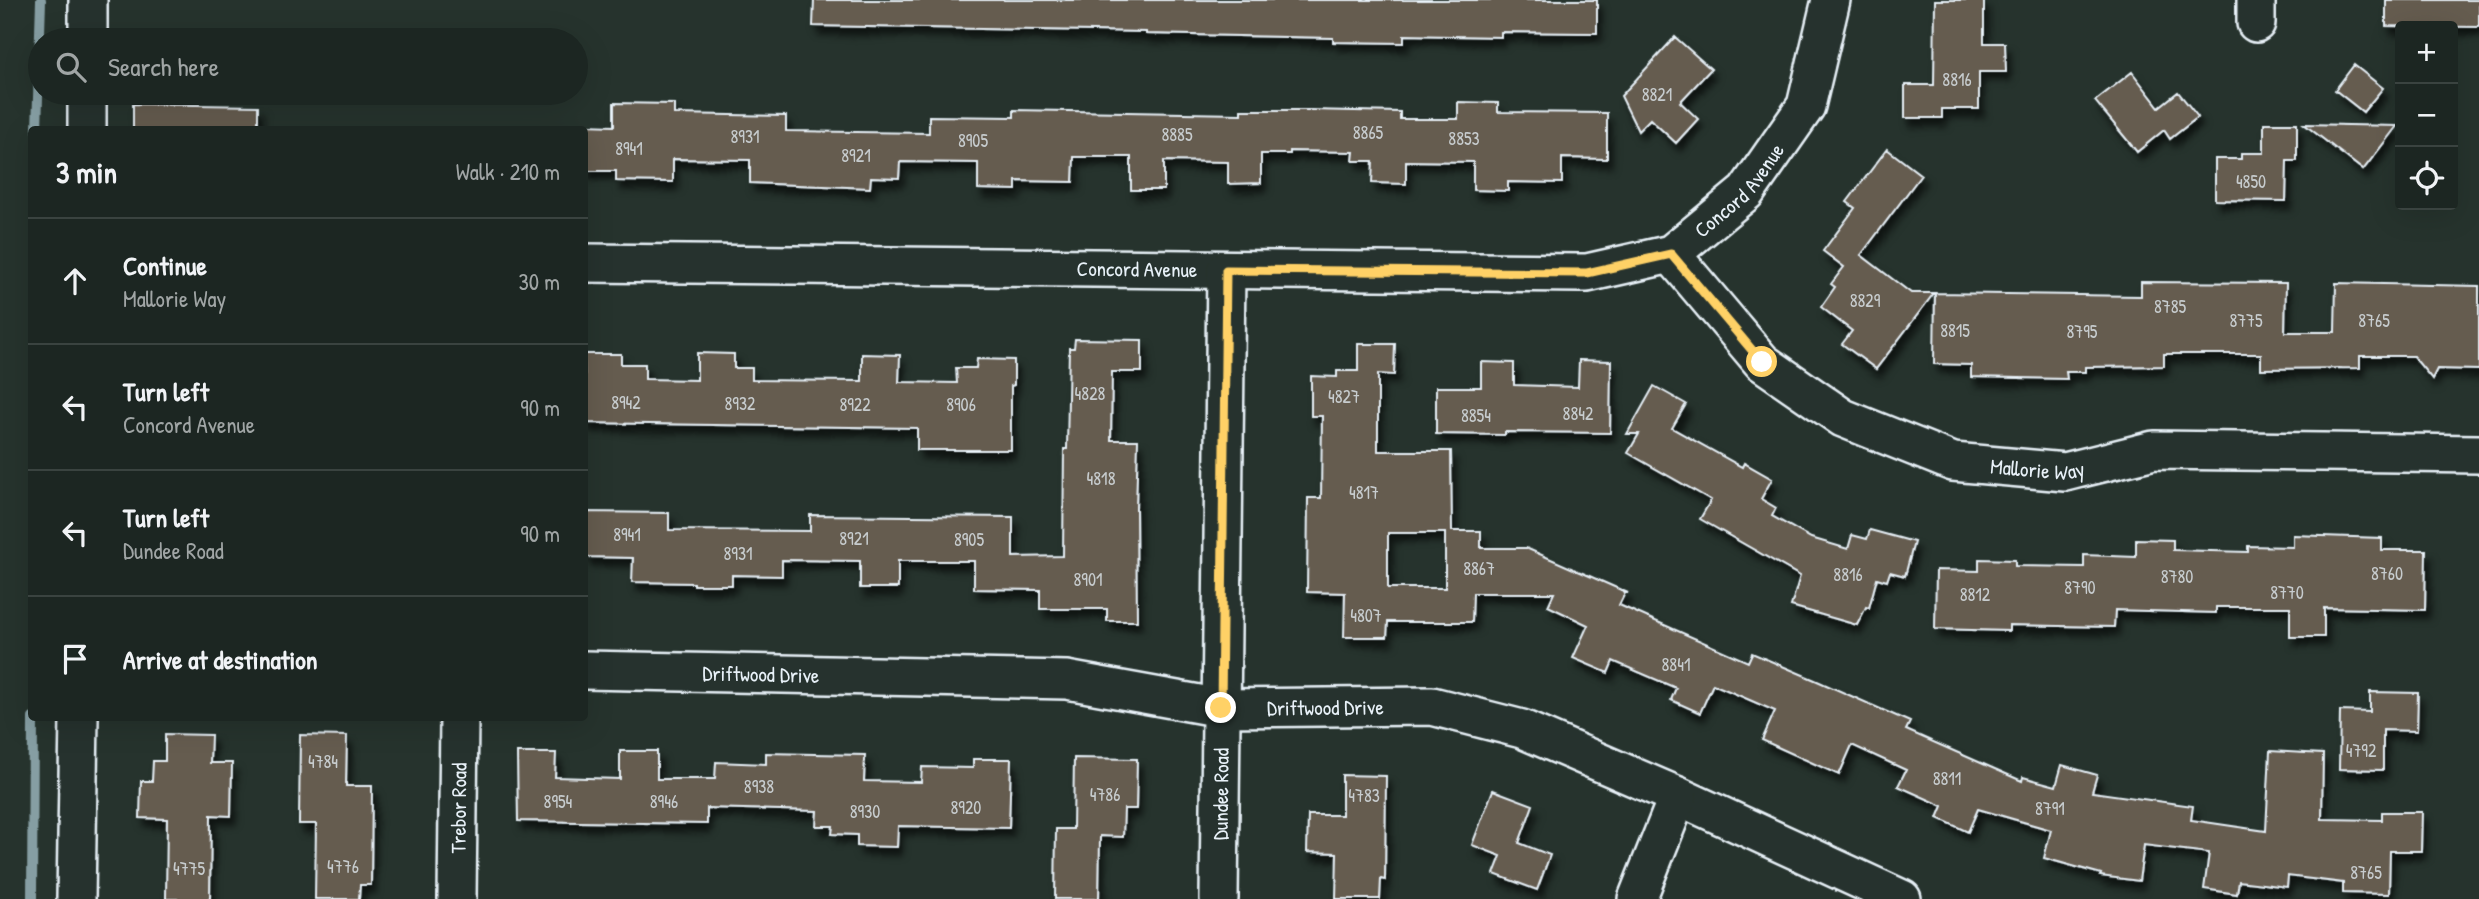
<!DOCTYPE html>
<html lang="en">
<head>
<meta charset="utf-8">
<style>
	body { margin:0; font-family:"Patrick Hand",sans-serif; background:#252e2a; color:#f1f3f6 }
	.controls { position:absolute; right:21px; top:21px; display:grid; overflow:hidden; border-radius:7px; box-shadow:0 7px 28px #0002 }
	.controls button { width:63px; height:63px; display:grid; place-items:center; padding:0; border:0; border-bottom:2px solid #3a4340; background:#1c2622; color:#f1f3f6; font:35px sans-serif }
	.stop { position:absolute; width:21px; height:21px; margin:-16px; border:5px solid #ffd166; border-radius:50%; background:#fff }
	.stop.end { background:#ffd166; border-color:#fff; box-shadow:0 2px 7px #0008 }
	.list { margin:0; padding:0; list-style:none }
	h2 { display:flex; justify-content:space-between; align-items:center; height:91px; margin:0; padding:0 28px; font-size:30px }
	h2 small { font-size:23px; font-weight:400; color:#a0a5a5 }
	.list li { display:grid; grid-template-columns:46px 1fr auto; gap:21px; align-items:center; box-sizing:border-box; height:126px; padding:0 28px; border-top:2px solid #3a4340 }
	.list b { display:block; font-size:26px; white-space:nowrap }
	.list p { margin:0; font-size:23px; white-space:nowrap; color:#a0a5a5 }
	.list em { font-size:23px; font-style:normal; color:#a0a5a5 }
	.icon { flex:none; width:38px; height:38px; fill:none; stroke:currentColor; stroke-width:2; stroke-linecap:round; stroke-linejoin:round }
	.map { position:relative; flex:none; width:2479px; height:899px; overflow:hidden }
	.search { position:absolute; background:#1c2622; box-shadow:0 7px 28px #0002; left:28px; top:28px; width:560px; height:77px; display:flex; align-items:center; gap:18px; box-sizing:border-box; padding:0 24px; border-radius:38px; color:#a0a5a5; font-size:26px }
	.panel { position:absolute; background:#1c2622; box-shadow:0 7px 28px #0002; left:28px; top:126px; width:560px; height:595px; border-radius:7px }
	.map>svg:first-child { display:block }
	.lines { fill:none; stroke-linecap:round; stroke-linejoin:round }
	.stream { stroke:#869ea3; stroke-width:10 }
	.building { fill:#655b4f; stroke:#e8f1f8; stroke-width:2; fill-rule:evenodd; filter:url(#shadow) }
	.street-casing { stroke:#e8f1f8; stroke-width:42 }
	.street { stroke:#26332d; stroke-width:37 }
	.route { stroke:#ffd166; stroke-width:9 }
	.labels { text-anchor:middle; dominant-baseline:central; stroke-width:5; stroke-linejoin:round; paint-order:stroke }
	.number-label { font-size:18px; fill:#c7ccce }
	.street-label { font-size:21px; fill:#e8f1f8; stroke:#26332d }
</style>
</head>
<body>
<div class="map">
<svg width="2479" height="899" viewBox="0 0 2479 899">
	<defs>
		<filter id="shadow"><feDropShadow dx="4.5" dy="8" stdDeviation="3.5" flood-color="#0009"/></filter>
	</defs>
	<rect width="100%" height="100%" fill="#26332d"/>
	<filter id="ink" filterUnits="userSpaceOnUse"><feTurbulence type="fractalNoise" baseFrequency=".0143" numOctaves="2"/><feDisplacementMap in="SourceGraphic" scale="14" xChannelSelector="R" yChannelSelector="G"/><feConvolveMatrix kernelMatrix="1 2 1 2 8 2 1 2 1" color-interpolation-filters="sRGB"/></filter>
	<g filter="url(#ink)">
		<g class="lines">
			<path class="stream" d="M37,130l4,-130
				M32,899l1,-181"/>
		</g>
		<path class="building" d="M814,0h783v33l-96,-1v5l-97,-2v8l-71,-1v-4l-187,-4v-2l-333,-6z
			M1935,0h49v43h21l1,29h-27v37h-37v9h-37v-33h29z
			M2386,0h93v27l-93,-1z
			M1675,37l36,32 -31,33 18,17 -22,24 -26,-24 -12,12 -17,-35z
			M2354,65l29,23 -20,24 -28,-22z
			M2132,72l27,35 19,-15 20,25 -28,22 -6,-9 -27,22 -42,-51z
			M1458,102l40,1v9l109,1v46l-45,-1v25l-54,-1v9l-35,-1v-28l-67,-1v23l-34,-1 1,-22h-20l1,-9 -64,-1v3h-29v29l-33,1v-22l-64,-1v29h-33v-33h-57l-1,25 -57,-1v9l-38,-1v-26l-78,-1 -1,16 -28,-1 -1,11 -120,-5v-23l-77,-1v23l-57,-1v-10h-31v-46l29,1v-23l60,1v10l112,2v15l143,2v-17l85,1v-7l227,4v-4h68l91,2v7h58z
			M133,104l125,2v24h-125z
			M2264,123h33v38h-10l-1,40 -71,-1v-41h26v-6h23z
			M2304,124l93,2 -34,44z
			M1887,149l34,26 -60,80 50,38h23l-58,76 -34,-25 10,-13 -31,-24 14,-20 -4,-3 13,-17 -21,-16 32,-43 -8,-6z
			M2141,282l145,1 -1,49h50l1,-49 143,3v84l-42,-1 -5,10 -19,-23h-53v12l-99,1v-15h-97v12l-79,1v5h-19l1,7 -96,-2v-12l-37,-1 1,-71 206,3z
			M1075,339l67,1v32h-30l-1,68h27l-2,68 1,113h-30v-12h-67v-19l-66,-1v-28h-76v27h-38v-27l-78,-1v16l-50,-1v10h-38v-2l-62,-1 1,-24 -47,-1v-45l83,1v17l141,1v-16l203,2v40l50,-1 1,-107h3l2,-101h5z
			M1358,344h37l-1,31 -16,-1v77h73l1,80h29v17h45l102,45h-3l-6,12 129,57 4,-9 63,27 95,42 -4,8 116,51 1,-4 33,9 6,-21 35,10 -5,17 101,14 -2,14 75,11 4,-80 53,3 -1,65 60,1v-8h40l-1,39h-31l-1,43 -46,-1v-10l-55,-7 -1,11 -48,-6 -2,13 -33,-5 5,-36 -65,-8 -5,36 -39,-5 1,-2 -57,-16 7,-28 -73,-21 -10,23 -30,-14 5,-12 -45,-20 8,-16 -54,-25 -13,30 -77,-35 13,-29 -62,-27 -13,29 -29,-13 5,-12 -63,-27 -5,12 -35,-15 15,-33 -40,-19 6,-13h-81l-1,29h-84l-1,15h-43l1,-44 -38,-1 1,-94h13l1,-82h-11v-40l26,1v-6h21zM1388,533h57v55h-57z
			M697,353l37,1v14h18v12l110,1v-27l38,1 -1,27 58,1 -1,-15h20l1,-9 37,1v25l-3,1v64h-94v-22l-332,-5 -1,-69h37v10h24v15l52,1z
			M1579,360l32,1 -1,72 -105,-1v3l-69,-1v-47h45v-25l33,1v22l64,2z
			M1654,386l32,18 -14,24 70,39 2,-4 28,16 -11,20 15,9 -4,8 39,22 37,11 4,-14 15,4 3,-9 44,12 -9,34 -15,-4 -3,9 -10,-3 -8,30 -3,-1 -9,18 -66,-19 9,-30 -100,-57 11,-19 -83,-47 11,-19h-12z
			M2293,535l89,3v12h44l-1,60 -101,-2v29h-34v-30h-74v6l-101,-3 -1,17 -105,-2v6l-74,-2 1,-59 43,1v-12l36,1v6l69,1v-12l52,2v-18l37,1v10l75,2v-6l45,1z
			M2370,692l48,1 -1,38 -34,-1v40l-44,-1 1,-58 30,1z
			M165,734l46,1 -1,28h22l-1,53 -20,-1 -1,84h-44l1,-80 -27,-1 1,-37h11l1,-20h12z
			M300,735l47,1 -1,50h26l-1,99h-11l-1,14h-44l1,-75h-17z
			M620,751h37v28h58l1,-17 50,2v-11l99,2 -1,26 57,1 1,-15 51,1v-9h38l-2,69 -111,-2 -1,21 -40,-1v-11l-25,-1 1,-8h-17l1,-15 -110,-3v16l-189,-3 -1,-68h39l-1,24 65,2z
			M1074,758l63,1 -1,50h-12l-1,28 -23,-1 -1,63h-44l1,-70h17z
			M1342,775l44,1 -1,104 -4,-1 -1,20h-44l1,-46 -30,-1 1,-37h34z
			M1493,790l40,15 -14,38 31,12 -13,35 -43,-16 7,-18 -29,-11z"/>
		<g class="lines">
			<g class="street-casing">
				<g id="street">
					<path d="M2256,23v-23"/>
					<path d="M88,40v-40"/>
					<path d="M87,130v-37"/>
					<path id="s1" d="M1671,254l91,108 81,56 110,44 112,10 89,-22 325,4"/>
					<path id="s2" d="M584,263l1003,10 84,-19 75,-62 60,-86 25,-106"/>
					<path id="s3" d="M584,670l483,10 154,28 211,-2 90,23 156,67 224,103"/>
					<path d="M76,899l3,-181"/>
					<path id="s4" d="M457,899l2,-181"/>
					<path id="s5" d="M1219,899l7,-629"/>
					<path d="M1637,899l41,-103"/>
				</g>
			</g>
			<use href="#street" class="street"/>
		</g>
	</g>
	<g class="lines" filter="url(#ink)">
		<path class="route" d="M1221,708l5,-438 361,3 84,-19 91,108"/>
	</g>
	<g class="labels">
		<g class="number-label">
			<text x="1957" y="79">8816</text>
			<text x="1657" y="94">8821</text>
			<text x="1368" y="132">8865</text>
			<text x="1177" y="134">8885</text>
			<text x="745" y="136">8931</text>
			<text x="1464" y="138">8853</text>
			<text x="973" y="140">8905</text>
			<text x="629" y="148">8941</text>
			<text x="856" y="155">8921</text>
			<text x="2251" y="181">4850</text>
			<text x="1865" y="300">8829</text>
			<text x="2170" y="306">8785</text>
			<text x="2246" y="320">8775</text>
			<text x="2374" y="320">8765</text>
			<text x="1955" y="330">8815</text>
			<text x="2082" y="331">8795</text>
			<text x="1090" y="393">4828</text>
			<text x="1344" y="396">4827</text>
			<text x="626" y="402">8942</text>
			<text x="740" y="403">8932</text>
			<text x="855" y="404">8922</text>
			<text x="961" y="404">8906</text>
			<text x="1578" y="413">8842</text>
			<text x="1476" y="415">8854</text>
			<text x="1101" y="478">4818</text>
			<text x="1364" y="492">4817</text>
			<text x="627" y="534">8941</text>
			<text x="854" y="538">8921</text>
			<text x="969" y="539">8905</text>
			<text x="738" y="553">8931</text>
			<text x="1479" y="568">8867</text>
			<text x="2387" y="573">8760</text>
			<text x="1848" y="574">8816</text>
			<text x="2177" y="576">8780</text>
			<text x="1088" y="579">8901</text>
			<text x="2080" y="587">8790</text>
			<text x="2287" y="592">8770</text>
			<text x="1975" y="594">8812</text>
			<text x="1366" y="615">4807</text>
			<text x="1676" y="664">8841</text>
			<text x="2361" y="750">4792</text>
			<text x="323" y="761">4784</text>
			<text x="1947" y="778">8811</text>
			<text x="759" y="786">8938</text>
			<text x="1105" y="794">4786</text>
			<text x="1364" y="795">4783</text>
			<text x="558" y="801">8954</text>
			<text x="664" y="801">8946</text>
			<text x="966" y="807">8920</text>
			<text x="2050" y="808">8791</text>
			<text x="865" y="811">8930</text>
			<text x="343" y="866">4776</text>
			<text x="189" y="868">4775</text>
			<text x="2366" y="872">8765</text>
		</g>
		<g class="street-label">
			<text stroke="none"><textPath href="#s2" startOffset="1183">Concord Avenue</textPath></text>
			<text stroke="none"><textPath href="#s2" startOffset="553">Concord Avenue</textPath></text>
			<text stroke="none"><textPath href="#s1" startOffset="443">Mallorie Way</textPath></text>
			<text stroke="none"><textPath href="#s3" startOffset="177">Driftwood Drive</textPath></text>
			<text stroke="none"><textPath href="#s3" startOffset="744">Driftwood Drive</textPath></text>
			<text stroke="none"><textPath href="#s5" startOffset="105">Dundee Road</textPath></text>
			<text stroke="none"><textPath href="#s4" startOffset="91">Trebor Road</textPath></text>
		</g>
	</g>
</svg>
<div class="controls">
<button>+</button>
<button>−</button>
<button><svg class="icon" aria-label="locate" viewBox="0 0 24 24"><circle cx="12" cy="12" r="6"/><path d="M12 2v4M12 18v4M2 12h4M18 12h4"/></svg></button>
</div>
<div class="stop" style="left:1762px;top:362px"></div>
<div class="stop end" style="left:1221px;top:708px"></div>
<div class="search"><svg class="icon" aria-label="search" viewBox="0 0 24 24"><circle cx="10" cy="10" r="6"/><path d="M15 15l6 6"/></svg>Search here</div>
<section class="panel">
<h2>3 min<small>Walk · 210 m</small></h2>
<ul class="list">
<li><svg class="icon" aria-label="ahead" viewBox="0 0 24 24"><path d="M12 20V5M6 11l6-6 6 6"/></svg><div><b>Continue</b><p>Mallorie Way</p></div><em>30 m</em></li>
<li><svg class="icon" aria-label="left" viewBox="0 0 24 24"><path d="M17 20v-9H6M10 6l-5 5 5 5"/></svg><div><b>Turn left</b><p>Concord Avenue</p></div><em>90 m</em></li>
<li><svg class="icon" aria-label="left" viewBox="0 0 24 24"><path d="M17 20v-9H6M10 6l-5 5 5 5"/></svg><div><b>Turn left</b><p>Dundee Road</p></div><em>90 m</em></li>
<li><svg class="icon" aria-label="arrive" viewBox="0 0 24 24"><path d="M6 21V4h12l-3 4 3 4H6"/></svg><div><b>Arrive at destination</b></div></li>
</ul>
</section>
</div>
</body>
</html>
